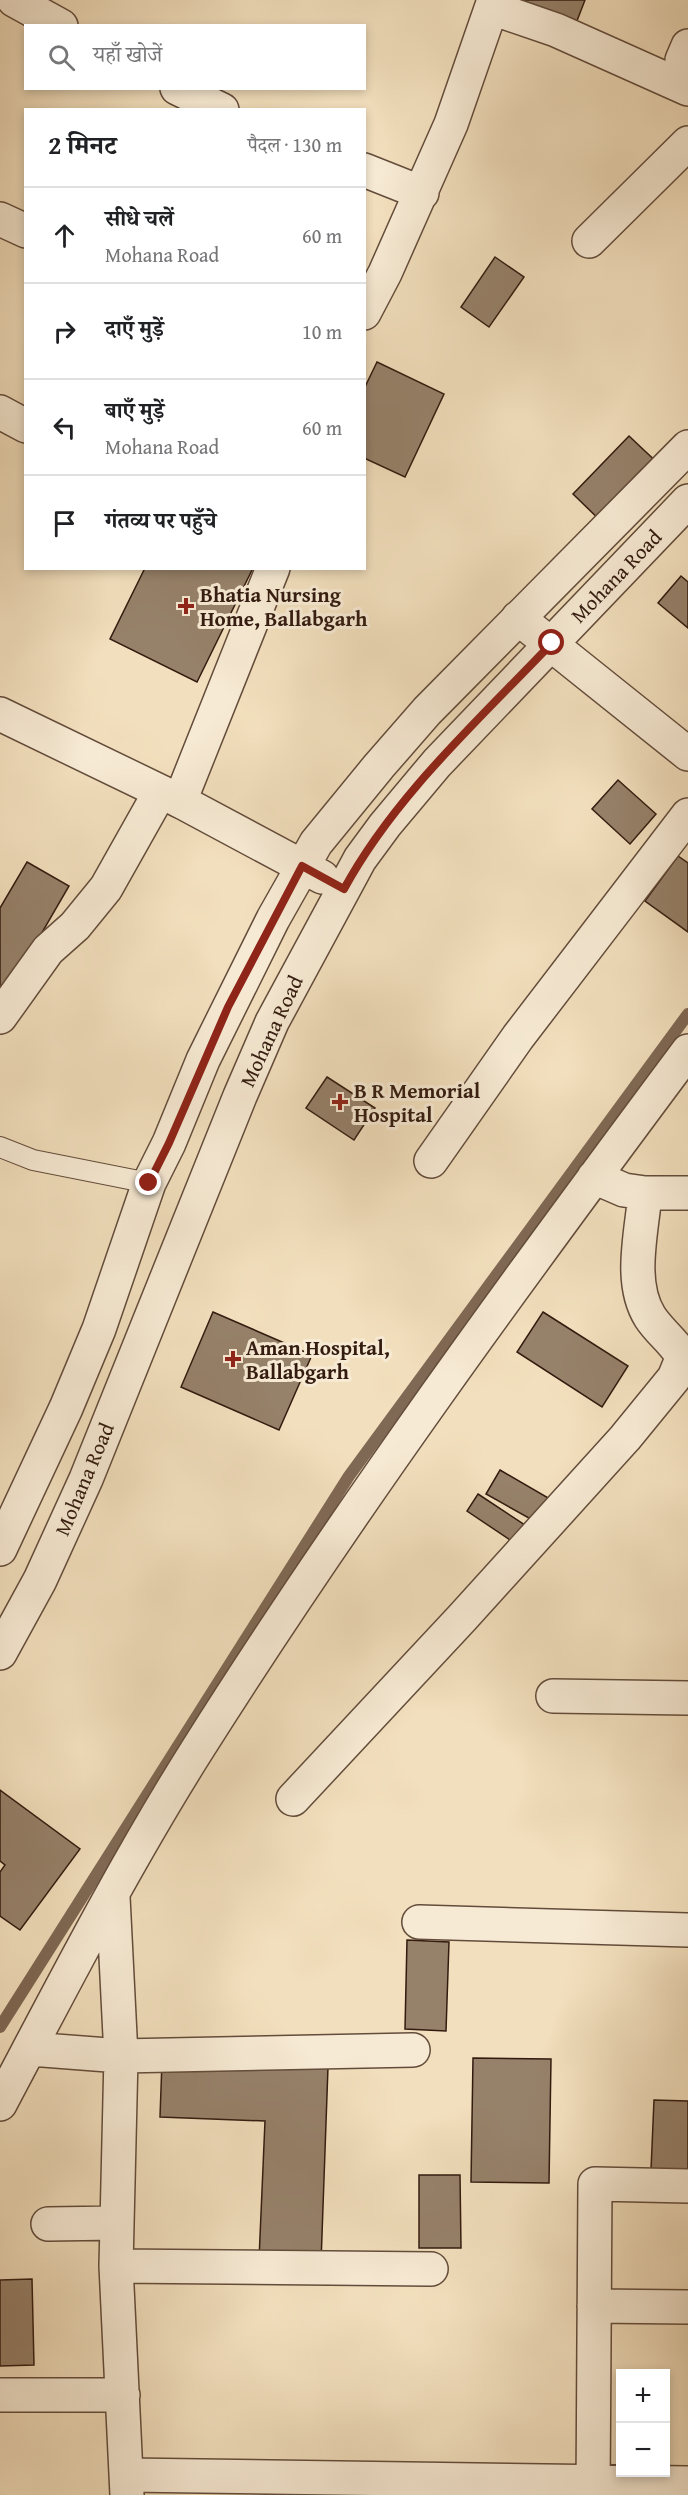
<!DOCTYPE html>
<html lang="hi">
<head>
<meta charset="utf-8">
<style>
	body { margin:0; font-family:"Gentium Book Plus","Noto Serif Devanagari",serif; background:#f2f2f2; color:#202124 }
	.controls { position:absolute; right:18px; bottom:18px; display:grid; overflow:hidden; border-radius:0px; box-shadow:0 3px 9px #0003 }
	.controls button { width:54px; height:54px; display:grid; place-items:center; padding:0; border:0; border-bottom:2px solid #e0e0e0; background:#fff; color:#202124; font:30px sans-serif }
	.stop { position:absolute; width:18px; height:18px; margin:-14px; border:4px solid #8f2418; border-radius:50%; background:#fff }
	.stop.end { background:#8f2418; border-color:#fff; box-shadow:0 2px 6px #0008 }
	.list { margin:0; padding:0; list-style:none }
	h2 { display:flex; justify-content:space-between; align-items:center; height:78px; margin:0; padding:0 24px; font-size:26px }
	h2 small { font-size:20px; font-weight:400; color:#757577 }
	.list li { display:grid; grid-template-columns:39px 1fr auto; gap:18px; align-items:center; box-sizing:border-box; height:96px; padding:0 24px; border-top:2px solid #e0e0e0 }
	.list b { display:block; font-size:22px; white-space:nowrap }
	.list p { margin:0; font-size:20px; white-space:nowrap; color:#757577 }
	.list em { font-size:20px; font-style:normal; color:#757577 }
	.icon { flex:none; width:33px; height:33px; fill:none; stroke:currentColor; stroke-width:2; stroke-linecap:round; stroke-linejoin:round }
	.map { position:relative; flex:none; width:688px; height:2495px; overflow:hidden }
	.search { position:absolute; background:#fff; box-shadow:0 3px 9px #0003; left:24px; top:24px; width:342px; height:66px; display:flex; align-items:center; gap:15px; box-sizing:border-box; padding:0 21px; border-radius:0px; color:#757577; font-size:22px }
	.panel { position:absolute; background:#fff; box-shadow:0 3px 9px #0003; left:24px; top:108px; width:342px; height:462px; border-radius:0px }
	.map>svg:first-child { display:block }
	.lines { fill:none; stroke-linecap:round; stroke-linejoin:round }
	.stream { stroke:#7f6854; stroke-width:12 }
	.building { fill:#96816a; stroke:#331b10; stroke-width:1.5 }
	.service-casing { stroke:#634c3b; stroke-width:22 }
	.minor-casing { stroke:#634c3b; stroke-width:36 }
	.tertiary-casing { stroke:#634c3b; stroke-width:36 }
	.service { stroke:#f7ead4; stroke-width:20 }
	.minor { stroke:#f7ead4; stroke-width:33 }
	.tertiary { stroke:#f7ead4; stroke-width:33 }
	.route { stroke:#8f2418; stroke-width:8 }
	.poi-dot { fill:#8f2418; stroke:#f7ead4; stroke-width:2 }
	.labels { text-anchor:middle; dominant-baseline:central; stroke-width:6; stroke-linejoin:round; paint-order:stroke }
	.street-label { font-size:21px; fill:#331b10; stroke:#f7ead4 }
	.poi-label { font-size:21px; font-weight:bold; fill:#331b10; stroke:#f7ead4; text-anchor:start }
</style>
</head>
<body>
<div class="map">
<svg width="688" height="2495" viewBox="0 0 688 2495">
	<rect width="100%" height="100%" fill="#f2dfbd"/>
	<filter id="stains"><feTurbulence type="fractalNoise" baseFrequency=".00333" numOctaves="4"/><feColorMatrix values="0 0 0 0 .2 0 0 0 0 .09 0 0 0 0 .02 0 0 0 .5 -.17"/></filter>
	<radialGradient id="worn" r=".72"><stop offset=".6" stop-color="#630" stop-opacity="0"/><stop offset="1" stop-color="#630" stop-opacity=".3"/></radialGradient>
	<g class="lines">
		<path class="stream" d="M0,2027l349,-551 339,-462"/>
	</g>
	<path class="building" d="M518,0h67l-10,26z
		M495,257l29,20 -35,50 -28,-20z
		M377,362l67,32 -39,83 -41,-19v-69z
		M629,436l35,33 -56,59 -35,-34z
		M145,568h108l-56,114 -87,-43z
		M681,576l7,6v46l-30,-25z
		M618,780l38,34 -26,30 -38,-35z
		M678,856l10,7v69l-43,-31z
		M27,862l42,24 -69,119v-97z
		M327,1077l48,31 -21,32 -48,-32z
		M213,1312l99,43 -33,75 -98,-43z
		M543,1312l85,54 -26,41 -85,-55z
		M500,1470l50,29 -14,23 -50,-28z
		M478,1494l50,33 -12,17 -49,-33z
		M0,1790l80,59 -60,81 -20,-14v-44l5,-7 -5,-4z
		M407,1940l42,2 -3,89 -41,-2z
		M473,2058l78,1 -2,124 -78,-1z
		M162,2061l166,6 -7,196 -62,-3 6,-139 -105,-4z
		M654,2100l34,1v70l-37,-1z
		M419,2175h41l1,73h-42z
		M32,2279l2,86 -34,1v-86z"/>
	<g class="lines">
		<g class="service-casing">
			<path id="service" d="M0,1147l33,13 116,23"/>
		</g>
		<g class="minor-casing">
			<path id="minor" d="M14,0l47,26
				M492,8l64,22 132,59
				M688,46l-6,14 6,20
				M177,88l45,22
				M364,170l58,23
				M0,219l26,12
				M589,241l99,-98
				M364,313l21,-40 66,-149 43,-124
				M0,412l26,14
				M518,618l170,136
				M180,801l93,-233
				M0,1017l48,-67 27,-24 31,-38 54,-96
				M431,1161l87,-124 170,-222
				M594,1177l30,13 21,3h43
				M553,1696l135,2
				M293,1799l169,-181 163,-180 49,-60 7,-17 -1,-8c-8,-13 -21,-22 -30,-36 -22,-35 -8,-85 -5,-124
				M113,1897l8,159 -5,210 11,229
				M419,1922l269,8
				M30,2049l91,7 292,-6
				M0,2104c63,-119 125,-240 197,-354 152,-241 321,-471 491,-699
				M48,2224l69,-1
				M116,2266l315,3
				M594,2306l94,1
				M0,2395h123
				M127,2475l561,8
				M593,2495l2,-311 93,2"/>
		</g>
		<g class="tertiary-casing">
			<path id="tertiary" d="M0,714l180,87 142,76
				M0,1549l66,-141 33,-79 50,-146 20,-40 34,-83 70,-141 43,-76 63,-77 48,-55 261,-264
				M0,1653l40,-73 46,-101 154,-383 32,-74 88,-163 25,-34 52,-62 251,-262"/>
		</g>
		<use href="#service" class="service"/>
		<use href="#minor" class="minor"/>
		<use href="#tertiary" class="tertiary"/>
	</g>
	<g class="lines">
		<path class="route" d="M149,1183l20,-40 59,-136 74,-141 42,23c51,-94 135,-169 208,-246"/>
	</g>
	<g class="poi-dot">
		<path d="M183 597h6v6h6v6h-6v6h-6v-6h-6v-6h6z"/>
		<path d="M337 1093h6v6h6v6h-6v6h-6v-6h-6v-6h6z"/>
		<path d="M230 1350h6v6h6v6h-6v6h-6v-6h-6v-6h6z"/>
	</g>
	<g class="labels">
		<g class="street-label">
			<text transform="translate(616 576) rotate(-46)">Mohana Road</text>
			<text transform="translate(271 1031) rotate(-65)">Mohana Road</text>
			<text transform="translate(84 1479) rotate(-67)">Mohana Road</text>
		</g>
		<g class="poi-label">
			<text x="200" y="594">Bhatia Nursing<tspan x="200" dy="24">Home, Ballabgarh</tspan></text>
			<text x="354" y="1090">B R Memorial<tspan x="354" dy="24">Hospital</tspan></text>
			<text x="246" y="1347">Aman Hospital,<tspan x="246" dy="24">Ballabgarh</tspan></text>
		</g>
	</g>
	<rect width="100%" height="100%" filter="url(#stains)"/>
	<rect width="100%" height="100%" fill="url(#worn)"/>
</svg>
<div class="controls">
<button>+</button>
<button>−</button>
</div>
<div class="stop" style="left:552px;top:643px"></div>
<div class="stop end" style="left:149px;top:1183px"></div>
<div class="search"><svg class="icon" aria-label="search" viewBox="0 0 24 24"><circle cx="10" cy="10" r="6"/><path d="M15 15l6 6"/></svg>यहाँ खोजें</div>
<section class="panel">
<h2>2 मिनट<small>पैदल · 130 m</small></h2>
<ul class="list">
<li><svg class="icon" aria-label="ahead" viewBox="0 0 24 24"><path d="M12 20V5M6 11l6-6 6 6"/></svg><div><b>सीधे चलें</b><p>Mohana Road</p></div><em>60 m</em></li>
<li><svg class="icon" aria-label="right" viewBox="0 0 24 24"><path d="M7 20v-9h11M14 6l5 5-5 5"/></svg><div><b>दाएँ मुड़ें</b></div><em>10 m</em></li>
<li><svg class="icon" aria-label="left" viewBox="0 0 24 24"><path d="M17 20v-9H6M10 6l-5 5 5 5"/></svg><div><b>बाएँ मुड़ें</b><p>Mohana Road</p></div><em>60 m</em></li>
<li><svg class="icon" aria-label="arrive" viewBox="0 0 24 24"><path d="M6 21V4h12l-3 4 3 4H6"/></svg><div><b>गंतव्य पर पहुँचे</b></div></li>
</ul>
</section>
</div>
</body>
</html>
